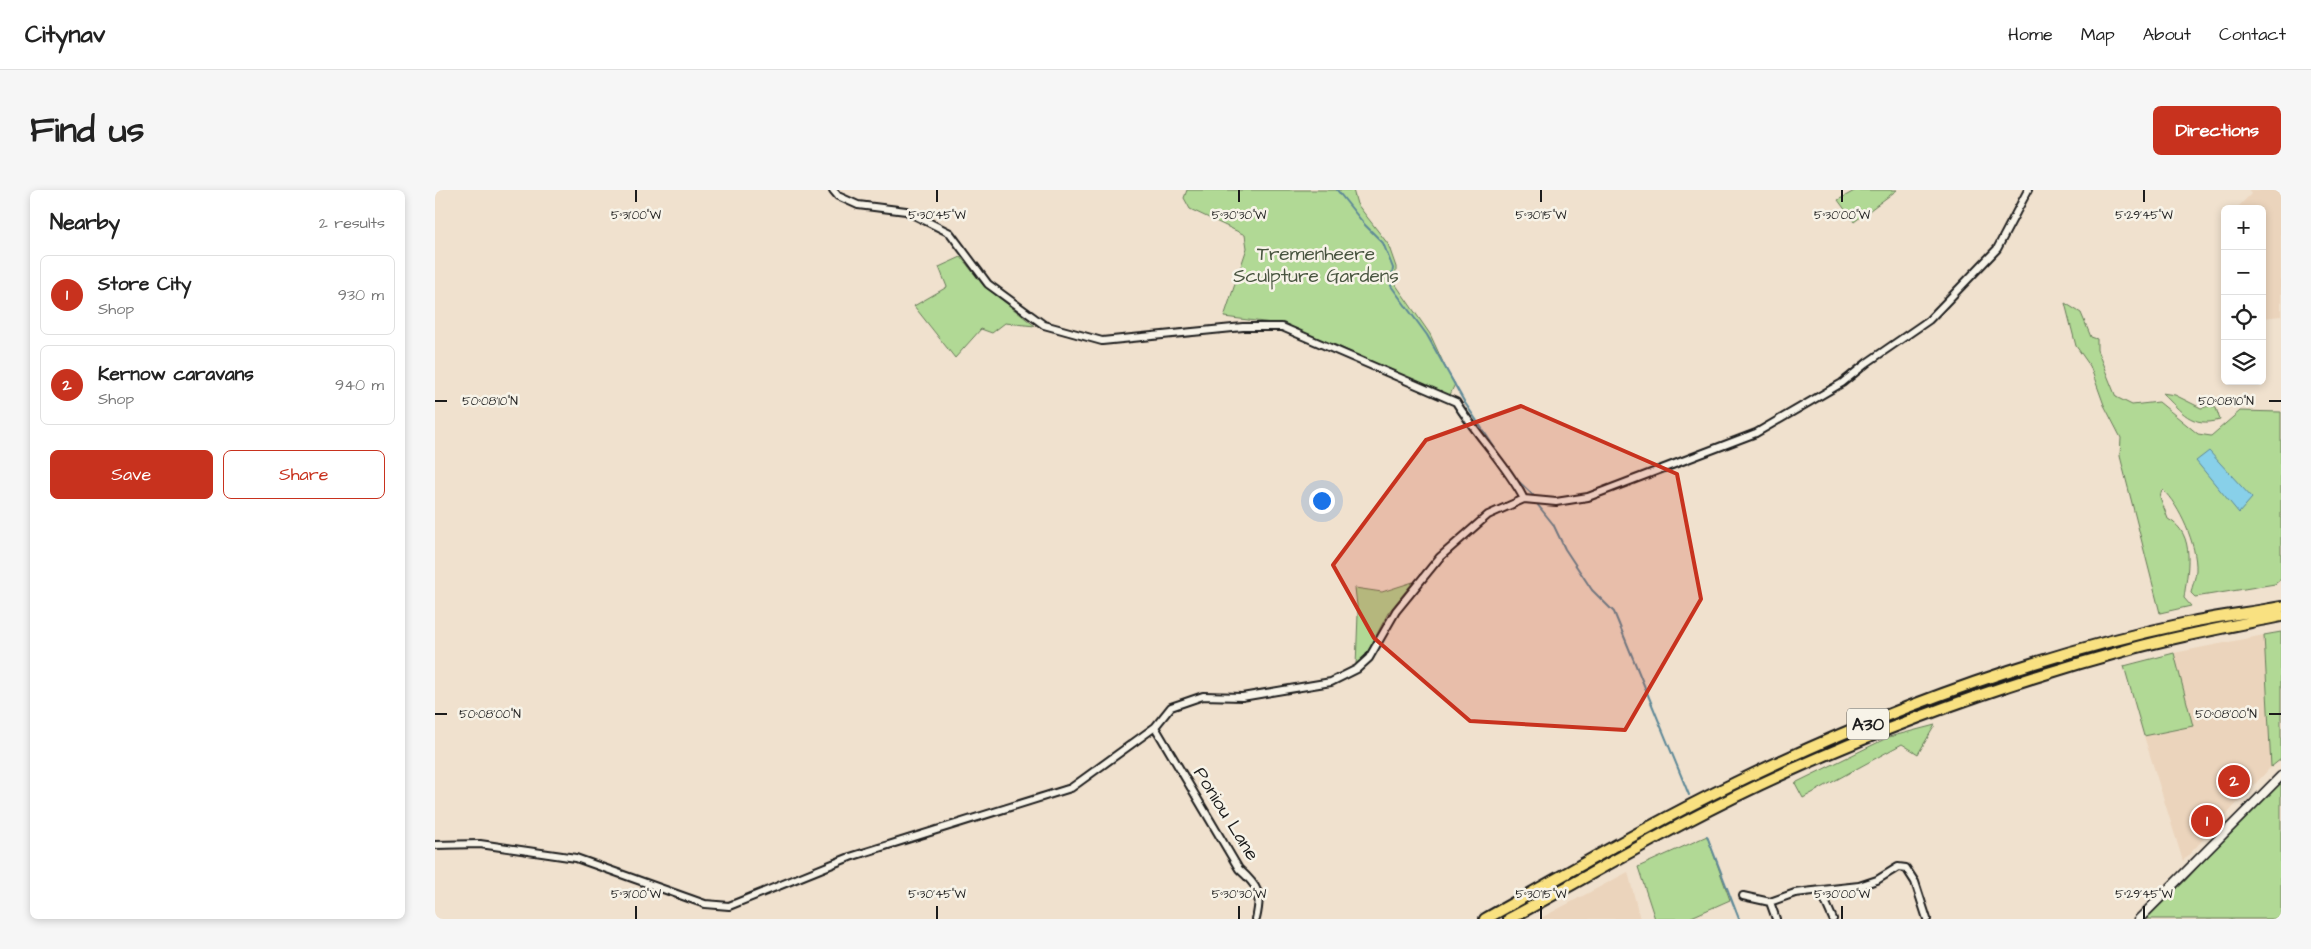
<!DOCTYPE html>
<html lang="en">
<head>
<meta charset="utf-8">
<style>
	body { margin:0; font-family:"Architects Daughter",sans-serif; background:#f6f6f6; color:#222 }
	.controls { position:absolute; right:15px; top:15px; display:grid; overflow:hidden; border-radius:8px; box-shadow:0 2px 8px #0003 }
	.controls button { width:45px; height:45px; display:grid; place-items:center; padding:0; border:0; border-bottom:1px solid #e0e0e0; background:#fff; color:#222; font:25px sans-serif }
	.you { position:absolute; left:886px; top:310px; width:18px; height:18px; margin:-12px; border:4px solid #fff; border-radius:50%; background:#1a73e8; box-shadow:0 0 0 8px #1a73e833 }
	.badge { display:grid; place-items:center; width:32px; height:32px; border-radius:50%; background:#c8321e; color:#fff; font-size:16px; font-weight:700 }
	.pin { position:absolute; translate:-50% -50%; border:2px solid #fff; box-shadow:0 1px 5px #0006 }
	.list { margin:0; padding:0; list-style:none }
	h2 { display:flex; justify-content:space-between; align-items:center; height:65px; margin:0; padding:0 20px; font-size:21px }
	h2 small { font-size:16px; font-weight:400; color:#767676 }
	.list li { display:grid; grid-template-columns:32px 1fr auto; gap:15px; align-items:center; box-sizing:border-box; height:80px; margin:0 10px 10px; padding:0 10px; border:1px solid #e0e0e0; border-radius:8px }
	.list b { display:block; font-size:19px; white-space:nowrap }
	.list p { margin:0; font-size:16px; white-space:nowrap; color:#767676 }
	.list em { font-size:16px; font-style:normal; color:#767676 }
	.actions { display:flex; gap:10px; padding:15px 20px }
	.actions a { flex:1; padding:11px 0; border:1px solid #c8321e; border-radius:8px; text-align:center; font-size:18px; color:#c8321e }
	.actions .main { background:#c8321e; color:#fff }
	.icon { flex:none; width:28px; height:28px; fill:none; stroke:currentColor; stroke-width:2; stroke-linecap:round; stroke-linejoin:round }
	.map { position:relative; flex:none; width:1846px; height:729px; overflow:hidden; border-radius:8px }
	header { display:flex; align-items:center; gap:30px; box-sizing:border-box; height:70px; padding:0 25px; background:#fff; border-bottom:1px solid #e0e0e0 }
	header strong { font-size:24px }
	nav { display:flex; gap:28px; margin-inline-start:auto; font-size:18px }
	.intro { display:flex; align-items:center; justify-content:space-between; box-sizing:border-box; height:120px; padding:0 30px }
	h1 { margin:0; font-size:35px }
	.button { padding:12px 22px; border-radius:8px; background:#c8321e; color:#fff; font-size:18px; font-weight:700 }
	main { display:flex; gap:30px; padding:0 30px }
	aside { flex:1; background:#fff; border-radius:8px; box-shadow:0 2px 8px #0003 }
	.map>svg:first-child { display:block }
	.built { fill:#ebd4bc }
	.green { fill:#b1d995; stroke:#667a58 }
	.water { fill:#88d0e9; stroke:#5d8897 }
	.lines { fill:none; stroke-linecap:round; stroke-linejoin:round }
	.stream { stroke:#5d8897; stroke-width:2 }
	.minor-casing { stroke:#1c1c1c; stroke-width:10 }
	.tertiary-casing { stroke:#1c1c1c; stroke-width:11 }
	.trunk-casing { stroke:#1c1c1c; stroke-width:14 }
	.minor { stroke:#f7f3e8; stroke-width:6 }
	.tertiary { stroke:#f7f3e8; stroke-width:8 }
	.trunk { stroke:#f9e181; stroke-width:10 }
	.marked { fill:#c8321e; fill-opacity:0.2; stroke:#c8321e; stroke-width:4; stroke-linejoin:round }
	.ticks { fill:none; stroke:#1c1c1c; stroke-width:2 }
	.labels { text-anchor:middle; dominant-baseline:central; stroke-width:5; stroke-linejoin:round; paint-order:stroke }
	.shield { fill:#f7f3e8; stroke:#5e5c59; stroke-width:1 }
	.shield-label { font-size:18px; font-weight:bold; fill:#1c1c1c }
	.park-label { font-size:19px; fill:#495540; stroke:#f7f3e8 }
	.street-label { font-size:19px; fill:#1c1c1c; stroke:#f7f3e8 }
	.ticks-label { font-size:12px; text-anchor:middle; fill:#1c1c1c; stroke:#f7f3e8; stroke-width:5; stroke-linejoin:round; paint-order:stroke }
</style>
</head>
<body>
<header>
<strong>Citynav</strong>
<nav><a>Home</a><a>Map</a><a>About</a><a>Contact</a></nav>
</header>
<div class="intro"><h1>Find us</h1><a class="button">Directions</a></div>
<main>
<aside>
<h2>Nearby<small>2 results</small></h2>
<ul class="list">
<li><span class="badge">1</span><div><b>Store City</b><p>Shop</p></div><em>930 m</em></li>
<li><span class="badge">2</span><div><b>Kernow caravans</b><p>Shop</p></div><em>940 m</em></li>
</ul>
<div class="actions"><a class="main">Save</a><a>Share</a></div>
</aside>
<div class="map">
<svg width="1846" height="729" viewBox="0 0 1846 729">
	<rect width="100%" height="100%" fill="#f0e1ce"/>
	<filter id="ink" filterUnits="userSpaceOnUse"><feTurbulence type="fractalNoise" baseFrequency=".02" numOctaves="2"/><feDisplacementMap in="SourceGraphic" scale="10" xChannelSelector="R" yChannelSelector="G"/><feConvolveMatrix kernelMatrix="1 2 1 2 8 2 1 2 1" color-interpolation-filters="sRGB"/></filter>
	<g filter="url(#ink)">
		<path class="built" d="M1814,0h32v126l-19,2v-109h-26l15,-15z
			M1829,445l7,132 -88,94 -39,-125 48,-10 -18,-73z
			M1193,682l12,47h-101z"/>
		<path class="green" d="M752,0h166l4,14 31,40 8,23v18l34,49 17,37 8,13 -6,13 -14,-5 -99,-47 -64,-22 -48,-6 23,-69 -2,-13 -55,-26 -6,-11z
			M1421,0h41l-43,32 -16,-22z
			M526,67l22,28 52,41 -30,-3 -13,10 -11,-4 -26,29 -41,-52 33,-19 -8,-20z
			M1630,113l16,10 10,24 6,2v11l19,47 16,8 27,-3 39,32 13,2 29,-25 41,1v167l-6,5 -80,13 -4,-4c1,-7 5,-16 5,-23 1,-25 -16,-64 -34,-81l-2,8 8,22c29,15 19,54 16,79l7,8 -31,7 -40,-157 1,-18 -17,-33 -14,-39 -14,-20z
			M1727,203l13,2 26,13 9,-2 6,2 4,12c-29,8 -38,-8 -58,-27z
			M978,392l-25,31 -21,40 -11,13 2,-52 -3,-26 27,4z
			M1846,442v127l-10,8 -7,-132z
			M1739,463l19,73 -49,10 -20,-70z
			M1500,535l-17,29 -16,-10 -99,54 -8,-15 94,-46z
			M1846,587v142h-135l40,-39 33,-36 -1,-4z
			M1272,646l23,64 -43,19h-32l-17,-52z"/>
		<path class="water" d="M1774,261l43,47 -13,15 -43,-52z"/>
		<g class="lines">
			<path class="stream" d="M902,0l28,35 18,18 10,25 -2,18 36,49 38,68 49,74 21,20
				M1102,314l16,20 12,25 27,41 22,22 75,183
				M1272,646l32,83"/>
			<g class="minor-casing">
				<path id="minor" d="M398,0l5,6 20,9 48,6 44,22 38,51 56,41 58,16 141,-14h39l174,75c21,34 50,62 68,97
					M720,537l84,142c20,18 23,24 17,50
					M0,655l45,-1 96,14 129,46 24,2 121,-49 221,-69 84,-61 16,-20 32,-11 39,1 89,-15 26,-13 12,-11 27,-47 44,-54 48,-42 36,-16 32,3 32,-5 168,-64 86,-50 26,-21 61,-42 68,-71 31,-59
					M1386,702l12,27
					M1308,706l27,6 25,-9 64,-7 18,-6 21,-13 8,1 9,14 12,37
					M1335,712l6,17"/>
			</g>
			<g class="tertiary-casing">
				<path id="tertiary" d="M1704,729l142,-143"/>
			</g>
			<g class="trunk-casing">
				<path id="trunk" d="M1050,729c83,-46 165,-95 250,-136 143,-70 296,-127 452,-160 31,-7 63,-10 94,-16
					M1074,729c92,-50 182,-104 278,-147 112,-51 228,-92 347,-124 48,-13 98,-22 147,-32"/>
			</g>
			<use href="#minor" class="minor"/>
			<use href="#tertiary" class="tertiary"/>
			<use href="#trunk" class="trunk"/>
		</g>
	</g>
	<path class="marked" d="M1086,216l156,68 24,125 -76,131 -155,-9 -96,-83 -41,-73 93,-125z"/>
	<path class="ticks" d="M201,0v12M502,0v12M804,0v12M1106,0v12M1407,0v12M1709,0v12M0,211h12M1834,211h12M0,524h12M1834,524h12M201,716v13M502,716v13M804,716v13M1106,716v13M1407,716v13M1709,716v13"/>
	<g class="labels">
		<rect class="shield" x="1412" y="518.5" width="42" height="31" rx="4"/>
		<g class="shield-label">
			<text x="1433" y="534">A30</text>
		</g>
		<g class="park-label">
			<text x="881" y="64">Tremenheere<tspan x="881" dy="22">Sculpture Gardens</tspan></text>
		</g>
		<g class="street-label">
			<text transform="translate(791 624) rotate(58)">Poniou Lane</text>
		</g>
	</g>
	<g class="ticks-label">
		<text x="201" y="29">5°31'00"W</text>
		<text x="502" y="29">5°30'45"W</text>
		<text x="804" y="29">5°30'30"W</text>
		<text x="1106" y="29">5°30'15"W</text>
		<text x="1407" y="29">5°30'00"W</text>
		<text x="1709" y="29">5°29'45"W</text>
		<text x="55" y="215">50°08'10"N</text>
		<text x="1791" y="215">50°08'10"N</text>
		<text x="55" y="528">50°08'00"N</text>
		<text x="1791" y="528">50°08'00"N</text>
		<text x="201" y="708">5°31'00"W</text>
		<text x="502" y="708">5°30'45"W</text>
		<text x="804" y="708">5°30'30"W</text>
		<text x="1106" y="708">5°30'15"W</text>
		<text x="1407" y="708">5°30'00"W</text>
		<text x="1709" y="708">5°29'45"W</text>
	</g>
</svg>
<div class="controls">
<button>+</button>
<button>−</button>
<button><svg class="icon" aria-label="locate" viewBox="0 0 24 24"><circle cx="12" cy="12" r="6"/><path d="M12 2v4M12 18v4M2 12h4M18 12h4"/></svg></button>
<button><svg class="icon" aria-label="layers" viewBox="0 0 24 24"><path d="M12 4l9 5-9 5-9-5zM3 14l9 5 9-5"/></svg></button>
</div>
<div class="you"></div>
<div class="pin badge" style="left:1772px;top:631px">1</div>
<div class="pin badge" style="left:1799px;top:591px">2</div>
</div>
</main>
</body>
</html>
